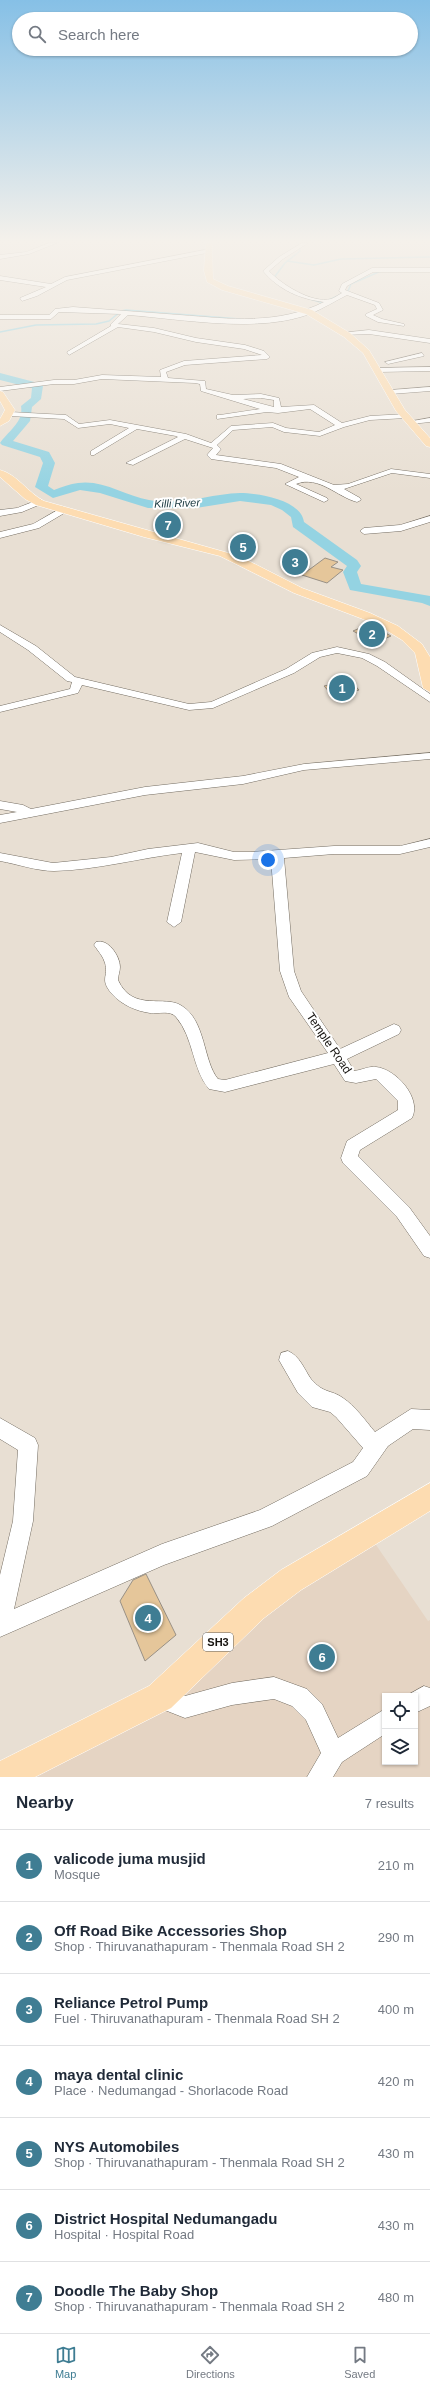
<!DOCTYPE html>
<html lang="en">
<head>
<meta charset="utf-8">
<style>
	body { margin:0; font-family:Arial,sans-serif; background:#f6f6f7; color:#1f2937 }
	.controls { position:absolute; right:12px; bottom:12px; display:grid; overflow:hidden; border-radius:0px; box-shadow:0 1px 3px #0004 }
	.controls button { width:36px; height:36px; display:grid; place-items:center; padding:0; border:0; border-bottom:1px solid #e0e1e3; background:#fff; color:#1f2937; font:20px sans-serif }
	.you { position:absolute; left:268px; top:860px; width:14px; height:14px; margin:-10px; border:3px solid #fff; border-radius:50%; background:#1a73e8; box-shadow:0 0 0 6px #1a73e833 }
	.badge { display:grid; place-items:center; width:26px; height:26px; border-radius:50%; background:#3f7d93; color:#fff; font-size:13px; font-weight:700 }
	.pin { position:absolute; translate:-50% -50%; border:2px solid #fff; box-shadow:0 1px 4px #0006 }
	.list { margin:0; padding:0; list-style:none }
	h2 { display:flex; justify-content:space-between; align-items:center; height:52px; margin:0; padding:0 16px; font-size:17px }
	h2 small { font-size:13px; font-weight:400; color:#747a83 }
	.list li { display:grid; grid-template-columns:26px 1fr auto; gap:12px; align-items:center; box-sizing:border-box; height:72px; padding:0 16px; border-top:1px solid #e0e1e3 }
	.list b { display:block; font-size:15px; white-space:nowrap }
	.list p { margin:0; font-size:13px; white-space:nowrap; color:#747a83 }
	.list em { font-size:13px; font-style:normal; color:#747a83 }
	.icon { flex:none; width:22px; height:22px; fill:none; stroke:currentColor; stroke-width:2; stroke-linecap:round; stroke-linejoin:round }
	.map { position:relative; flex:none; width:430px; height:1777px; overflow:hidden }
	.search { position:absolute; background:#fff; box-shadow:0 1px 3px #0004; left:12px; right:12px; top:12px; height:44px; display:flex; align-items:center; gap:10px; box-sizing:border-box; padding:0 14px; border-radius:22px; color:#747a83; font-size:15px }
	.sheet { height:556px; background:#fff }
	nav { display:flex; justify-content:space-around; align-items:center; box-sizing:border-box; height:56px; border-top:1px solid #e0e1e3; background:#fff; font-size:11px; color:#747a83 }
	nav a { display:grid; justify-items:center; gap:2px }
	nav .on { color:#3f7d93 }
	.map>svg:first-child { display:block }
	.medical { fill:#e5d4c3; fill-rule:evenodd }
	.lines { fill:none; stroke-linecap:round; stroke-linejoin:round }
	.stream { stroke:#94d3e2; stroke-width:1.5 }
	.river { fill:#94d3e2; fill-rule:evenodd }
	.building { fill:#e5c69a; stroke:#999186 }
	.minor-casing { stroke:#746d62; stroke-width:1 }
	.major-casing { stroke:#fff; stroke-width:1 }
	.minor { fill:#fff; fill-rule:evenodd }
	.major { fill:#fddcb1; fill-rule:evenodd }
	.labels { text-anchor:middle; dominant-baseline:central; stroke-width:4; stroke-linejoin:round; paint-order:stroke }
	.far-water-label { font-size:11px; font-style:italic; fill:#18373e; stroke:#fff }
	.shield { fill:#fff; stroke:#5c5a57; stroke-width:1 }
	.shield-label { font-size:11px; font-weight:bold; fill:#16130f }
	.street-label { font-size:12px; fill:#16130f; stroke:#fff }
</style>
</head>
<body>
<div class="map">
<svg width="430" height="1777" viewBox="0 0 430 1777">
	<rect width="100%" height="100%" fill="#e8dfd3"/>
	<path class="medical" d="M372,1539l56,82 2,-1v157h-406l237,-165zM385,1696h30v66h-30z"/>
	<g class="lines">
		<path class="stream" d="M287,261l27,4 27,-6 89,-2
			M273,279l12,-16 15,-12 -2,-8
			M310,299l13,4
			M327,301l21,-10 3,-7 30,-13
			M0,332l36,-7 60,-1 13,-3 12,-10 5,-1 114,9"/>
		<path class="river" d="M0,373l42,11 1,2 -2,13 -9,8 -2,14 -17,20 36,11 6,11 -7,23 6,4c8,-3 16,-6 24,-7 24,-4 48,13 71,17 30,6 61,-6 91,-7 19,0 61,7 64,29l53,38 4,6 -4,6 4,12 69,12v10l-8,-3 -72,-13 -7,-18 4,-6 -54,-39 -2,-10 -9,-7 -11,-5 -31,-4 -44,7h-48l-48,-15 -20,-3 -27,8 -18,-11 8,-24 -3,-6 -38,-12 -2,-2c8,-12 24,-21 21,-37l10,-8 1,-10 -32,-8z"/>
	</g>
	<path class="building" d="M325,558l13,4 -7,5 12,3 -16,13 -25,-8z
		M369,624l22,12 -16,7 -22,-12z
		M350,680l9,10 -26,6 -9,-10z
		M146,1574l30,61 -31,26 -25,-60 13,-21z"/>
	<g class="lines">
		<g class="minor-casing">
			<path id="minor" d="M49,243h8l-28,11 -29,5v-4l26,-3z
				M302,243h6l-25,16 -14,12c12,13 43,33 62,28 3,-1 7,-4 11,-6l-3,-2 3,-7 30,-16h58v4h-57l-26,14 -2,4 34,13 4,7 -10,5 9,4 22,5v2l-26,-4 -12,-6v-2l11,-5 -2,-4 -28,-10c-12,6 -23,13 -35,18 -51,21 -130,6 -184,2l-10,9 36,4 42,10 49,7 19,6 6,6 -3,2 -82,6 -19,7 2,6 37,3 1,8 27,6 28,-1 18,4 2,9 33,-2 28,18 28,-7 36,-2 4,2 -4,2 -36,2 -26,7 -24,9 -36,-4 -12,-5 -39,3 -16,15 4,4 -5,6 65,9 53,21 14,-1 43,-15 39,5v4l-38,-5 -48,16 16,9 1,2 -4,2c-20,-5 -38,-27 -61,-18l31,14 1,2 -4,2 -39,-18 14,-7 -23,-9 -65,-9 -4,-4 6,-7 -28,-9 -52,26 -7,-2 52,-26 -2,-1 -39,-7 -43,26h-3v-4l38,-23 -19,-4 -32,4 -14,-9 -54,-3 -4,-2 4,-2 56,3 13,9 31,-4 76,14 25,9 20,-17 42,-3 13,5 33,4 16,-7 -25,-16 -32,4 -11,-1 -50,7v-4h3l40,-6 -59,-18 -1,-7 -5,-1 -93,-4 -28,5h-20l-54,7v-4l54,-7h20l28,-5 59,2 -1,-7 24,-9 78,-6 -18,-6 -48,-7 -42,-10 -36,-5 -49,28 -2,-3 44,-26v-2l10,-10 -62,-2 -8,7h-51v-4h49l6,-6 18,-2c36,3 71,5 107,8 50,4 98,10 144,-13 -24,-3 -45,-12 -61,-31l16,-14zM261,398l13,2v7l-31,-8z
				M210,249l2,3 -145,28 -30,16 -15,5 -2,-3 26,-11 -46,-7v-4l51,8 14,-7z
				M369,330l61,9v4l-61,-9 -25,1 -3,-2z
				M422,353l2,3 -36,8 -3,-2z
				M430,367v4l-52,1 -3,-2 3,-2z
				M430,387v4l-39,3 -3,-2 3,-2z
				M430,418v4l-19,2 -4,-2z
				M38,500h3v4l-19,8 -22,4v-6l17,-2z
				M63,507l4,3 -1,2 -27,16 -39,10v-6l33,-8z
				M430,516v6l-29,9 -37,3 -4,-3 4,-3 36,-3z
				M0,625l36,21 39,31 114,27 22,-2 75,-33 26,-16 25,-6 32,7 16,8 45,32v8l-53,-36 -15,-8 -25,-5 -17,4 -26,16 -81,35 -24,2 -107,-25 -4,8 -78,19v-6l70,-17 2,-7 -5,-1 -39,-31 -28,-18z
				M430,753v6l-126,11 -61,14 -98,11 -145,28v-8l17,-3 -17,-3v-8l23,4 8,4 114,-22 98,-11 61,-12z
				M430,839v8l-30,7h-66l-50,4 10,113 7,20 39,58 54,-25 5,2 2,4 -2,4 -52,25 7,12c8,-1 15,-5 22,-4 20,2 46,31 36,51l-52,32 -2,6 51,51 21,29v22l-6,-2 -27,-39 -54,-54 -2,-5 6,-17 51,-31v-9l-22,-22 -20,4 -11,-2 -11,-17 -109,28 -16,-3c-17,-20 -15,-51 -33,-72 -6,-7 -17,-3 -26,-4 -14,-2 -28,-8 -38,-19 -13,-15 -3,-17 -7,-31 -2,-7 -7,-12 -11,-18l2,-3c12,-4 24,14 24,25 0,4 -2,9 -2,13 15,33 47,14 64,26 24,15 21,55 36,73l7,1 103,-27 -39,-56 -9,-26 -9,-112 -37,1 -39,-8 -14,70 -7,5 -7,-5 15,-69c-43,5 -85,17 -128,18 -17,0 -37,-7 -54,-10v-8l53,10 58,-6 37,-8 50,-6 36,9h17l83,-6h66z
				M288,1351c12,5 16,18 23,28 13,15 19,10 32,19 12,8 22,22 32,34l36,-23 19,1v20l-17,-1 -25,17 -21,30 -95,50 -108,39 -164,72v-62l13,-54 5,-71 -18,-11v-21l35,20 3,7 -5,76 -19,88 148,-65 98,-34 93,-48 10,-14 -27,-31 -6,-5 -18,-5 -14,-14 -19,-33 2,-7z
				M274,1677l33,12 15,15 16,34 47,-29v25l-43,28 -9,15h-26l14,-24 -15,-33 -14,-14 -18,-7 -42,6 -47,13 -33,-13 -3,-8 3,-8 8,-3 25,10 47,-13z
				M424,1686l6,2v18l-15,7v-17h-9z"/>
		</g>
		<g class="major-casing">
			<path id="major" d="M206,243h6l1,36 15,7 84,24 38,23 19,17 36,60 25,28v9l-4,-1 -30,-35 -33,-58 -19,-16 -38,-23 -84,-24 -15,-8 -3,-11z
				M0,391l3,1 12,18 -6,11 -9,5v-7l5,-9 -5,-9z
				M0,470c17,4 28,23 44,31l195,55 63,32 68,25 28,13 24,18 8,13v35l-7,-4 -8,-35 -13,-13 -26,-16 -82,-31 -74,-37 -76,-19 -108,-32 -11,-6 -25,-22z
				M430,1483v28l-129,79 -37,28 -93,90 -136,69h-35v-16l149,-75 95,-88 37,-28z"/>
		</g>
		<use href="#minor" class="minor"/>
		<use href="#major" class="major"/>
	</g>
	<linearGradient id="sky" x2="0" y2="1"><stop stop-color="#86c0e6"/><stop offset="0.49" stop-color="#f5f1eb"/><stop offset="1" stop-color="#f5f1eb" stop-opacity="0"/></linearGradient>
	<rect width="430" height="492" fill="url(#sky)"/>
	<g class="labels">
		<g class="far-water-label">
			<text transform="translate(177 503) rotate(-2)">Killi River</text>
		</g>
		<rect class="shield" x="203" y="1633" width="30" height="18" rx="3"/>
		<g class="shield-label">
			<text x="218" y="1642">SH3</text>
		</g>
		<g class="street-label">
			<text transform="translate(329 1043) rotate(56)">Temple Road</text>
		</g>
	</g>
</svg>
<div class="controls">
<button><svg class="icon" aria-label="locate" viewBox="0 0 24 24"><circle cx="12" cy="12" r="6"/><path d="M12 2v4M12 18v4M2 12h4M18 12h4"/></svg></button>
<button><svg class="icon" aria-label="layers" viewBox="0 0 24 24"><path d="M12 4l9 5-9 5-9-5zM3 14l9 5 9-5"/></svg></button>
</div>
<div class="you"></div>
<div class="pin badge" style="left:342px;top:688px">1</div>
<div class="pin badge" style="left:372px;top:634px">2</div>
<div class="pin badge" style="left:295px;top:562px">3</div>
<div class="pin badge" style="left:148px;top:1618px">4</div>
<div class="pin badge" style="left:243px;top:547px">5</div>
<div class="pin badge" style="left:322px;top:1657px">6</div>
<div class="pin badge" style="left:168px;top:525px">7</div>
<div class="search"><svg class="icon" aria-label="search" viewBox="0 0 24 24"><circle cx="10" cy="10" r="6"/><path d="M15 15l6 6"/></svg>Search here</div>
</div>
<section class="sheet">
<h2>Nearby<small>7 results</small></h2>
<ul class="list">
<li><span class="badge">1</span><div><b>valicode juma musjid</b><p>Mosque</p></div><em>210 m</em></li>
<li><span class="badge">2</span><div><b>Off Road Bike Accessories Shop</b><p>Shop · Thiruvanathapuram - Thenmala Road SH 2</p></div><em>290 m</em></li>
<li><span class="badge">3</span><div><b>Reliance Petrol Pump</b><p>Fuel · Thiruvanathapuram - Thenmala Road SH 2</p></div><em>400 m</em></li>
<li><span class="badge">4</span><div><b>maya dental clinic</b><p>Place · Nedumangad - Shorlacode Road</p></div><em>420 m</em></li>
<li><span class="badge">5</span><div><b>NYS Automobiles</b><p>Shop · Thiruvanathapuram - Thenmala Road SH 2</p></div><em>430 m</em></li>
<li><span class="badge">6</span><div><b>District Hospital Nedumangadu</b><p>Hospital · Hospital Road</p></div><em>430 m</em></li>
<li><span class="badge">7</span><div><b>Doodle The Baby Shop</b><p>Shop · Thiruvanathapuram - Thenmala Road SH 2</p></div><em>480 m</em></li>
</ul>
</section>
<nav>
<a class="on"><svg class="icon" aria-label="map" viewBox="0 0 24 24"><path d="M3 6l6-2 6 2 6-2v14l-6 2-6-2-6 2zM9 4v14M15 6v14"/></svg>Map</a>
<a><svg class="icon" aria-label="directions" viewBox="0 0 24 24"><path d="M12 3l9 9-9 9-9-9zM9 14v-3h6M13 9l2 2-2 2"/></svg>Directions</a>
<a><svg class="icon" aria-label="saved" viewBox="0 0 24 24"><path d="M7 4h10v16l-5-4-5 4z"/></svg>Saved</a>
</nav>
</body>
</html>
